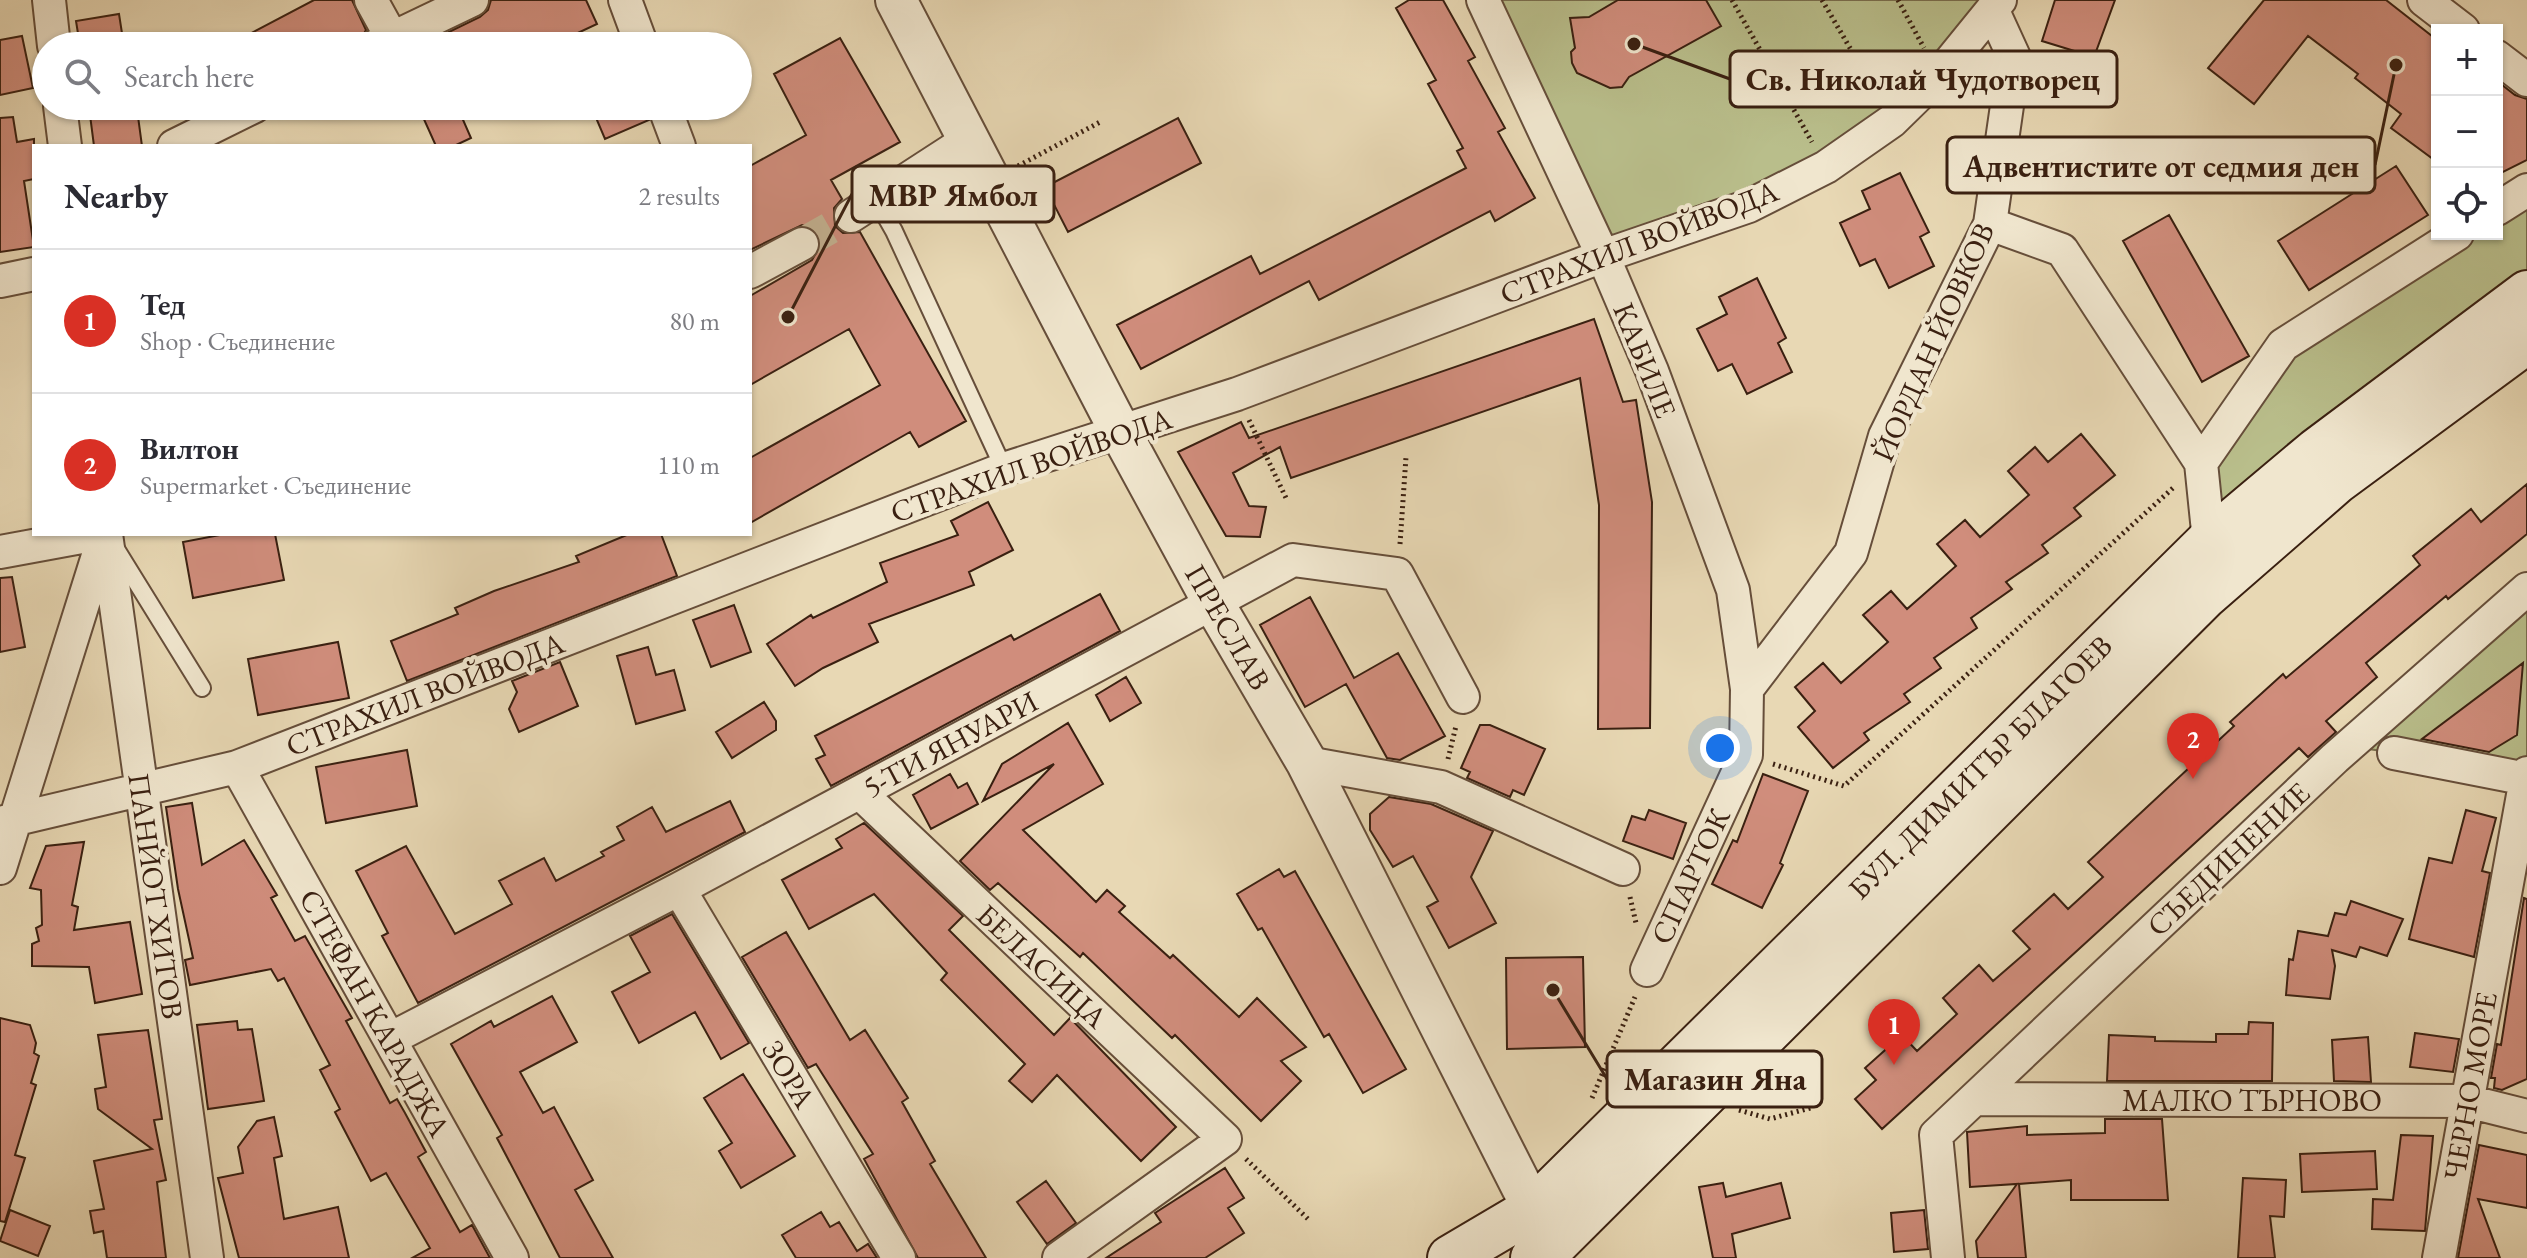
<!DOCTYPE html>
<html lang="en">
<head>
<meta charset="utf-8">
<style>
	body { margin:0; font-family:"EB Garamond",serif; background:#f7f7f7; color:#2b2b33 }
	.controls { position:absolute; right:24px; top:24px; display:grid; overflow:hidden; border-radius:0px; box-shadow:0 2px 6px #0004 }
	.controls button { width:72px; height:72px; display:grid; place-items:center; padding:0; border:0; border-bottom:2px solid #e1e1e2; background:#fff; color:#2b2b33; font:40px sans-serif }
	.you { position:absolute; left:1720px; top:748px; width:28px; height:28px; margin:-20px; border:6px solid #fff; border-radius:50%; background:#1a73e8; box-shadow:0 0 0 12px #1a73e833 }
	.badge { display:grid; place-items:center; width:52px; height:52px; border-radius:50%; background:#d93025; color:#fff; font-size:26px; font-weight:700 }
	.pin { position:absolute; translate:-50% -66px; filter:drop-shadow(0 2px 4px #0008) }
	.pin::after { content:''; position:absolute; top:42px; width:28px; height:24px; background:inherit; clip-path:polygon(0 0,100% 0,50% 100%) }
	.list { margin:0; padding:0; list-style:none }
	h2 { display:flex; justify-content:space-between; align-items:center; height:104px; margin:0; padding:0 32px; font-size:34px }
	h2 small { font-size:26px; font-weight:400; color:#7c7c81 }
	.list li { display:grid; grid-template-columns:52px 1fr auto; gap:24px; align-items:center; box-sizing:border-box; height:144px; padding:0 32px; border-top:2px solid #e1e1e2 }
	.list b { display:block; font-size:30px; white-space:nowrap }
	.list p { margin:0; font-size:26px; white-space:nowrap; color:#7c7c81 }
	.list em { font-size:26px; font-style:normal; color:#7c7c81 }
	.icon { flex:none; width:44px; height:44px; fill:none; stroke:currentColor; stroke-width:2; stroke-linecap:round; stroke-linejoin:round }
	.map { position:relative; flex:none; width:2527px; height:1258px; overflow:hidden }
	.search { position:absolute; background:#fff; box-shadow:0 2px 6px #0004; left:32px; top:32px; width:720px; height:88px; display:flex; align-items:center; gap:20px; box-sizing:border-box; padding:0 28px; border-radius:44px; color:#7c7c81; font-size:30px }
	.panel { position:absolute; background:#fff; box-shadow:0 2px 6px #0004; left:32px; top:144px; width:720px; height:392px; border-radius:0px }
	.map>svg:first-child { display:block }
	.green { fill:#b9be8b; stroke:#7a6f4e; stroke-width:2 }
	.building { fill:#d08d7c; stroke:#3a2011; stroke-width:2 }
	.lines { fill:none; stroke-linecap:round; stroke-linejoin:round }
	.minor-tunnel { stroke:#c5b393; stroke-width:32; stroke-dasharray:32 16; stroke-linecap:butt }
	.service-casing { stroke:#664e3a; stroke-width:20 }
	.minor-casing { stroke:#664e3a; stroke-width:36 }
	.tertiary-casing { stroke:#664e3a; stroke-width:44 }
	.secondary-casing { stroke:#3a2011; stroke-width:48 }
	.path { stroke:#3a2011; stroke-width:5; stroke-dasharray:2 4; stroke-linecap:butt }
	.service { stroke:#f0e6ce; stroke-width:16 }
	.minor { stroke:#f0e6ce; stroke-width:32 }
	.tertiary { stroke:#f0e6ce; stroke-width:40 }
	.secondary { stroke:#f0e6ce; stroke-width:44 }
	.labels { text-anchor:middle; dominant-baseline:central; stroke-width:8; stroke-linejoin:round; paint-order:stroke }
	.street-label { font-size:30px; fill:#3a2011; stroke:#f0e6ce }
	.leader { fill:none; stroke:#3a2011; stroke-width:3 }
	.callout-dot { fill:#3a2011; stroke:#f0e6ce; stroke-width:3 }
	.callout { fill:#f0e6ce; stroke:#3a2011; stroke-width:3 }
	.callout-label { font-size:32px; text-anchor:middle; font-weight:bold; fill:#3a2011 }
</style>
</head>
<body>
<div class="map">
<svg width="2527" height="1258" viewBox="0 0 2527 1258">
	<rect width="100%" height="100%" fill="#e8d8b4"/>
	<filter id="stains"><feTurbulence type="fractalNoise" baseFrequency=".0025" numOctaves="4"/><feColorMatrix values="0 0 0 0 .2 0 0 0 0 .09 0 0 0 0 .02 0 0 0 .5 -.17"/></filter>
	<radialGradient id="worn" r=".72"><stop offset=".6" stop-color="#630" stop-opacity="0"/><stop offset="1" stop-color="#630" stop-opacity=".3"/></radialGradient>
	<path class="green" d="M1483,0h517l-174,167 -223,89z
		M2527,190v103l-318,248 -8,-78 82,-118 174,-111h40v-25z
		M2527,589v184l-178,-27z"/>
	<path class="building" d="M314,0h38l14,30 -9,16h-130z
		M491,0h95l11,24 -47,22h-130l60,-29 8,-7z
		M1409,0h34l32,57 -7,4 37,67 -7,4 37,66 -40,23 -5,-10 -171,89 -10,-19 -168,88 -24,-44 134,-69 9,18 206,-106 -9,-17 6,-3 -35,-64 8,-4 -40,-72z
		M1618,0h88l15,26 -92,51 -7,10 -12,1 -33,-15 -5,-10 -1,-11 4,-4 -5,-30 19,-1z
		M2055,0h60l-21,57 -52,-16z
		M2264,0h122l51,40v122l-46,-34 10,-14 -46,-36 3,-4 -50,-38 -54,68 -46,-36z
		M119,14l5,32h-44l-4,-25z
		M22,36l11,52 -33,7v-55z
		M840,38l60,104 -69,38 11,19 -8,9 1,18 8,7 17,-1 106,189 -47,26 -9,-15 -160,91v-65l130,-73 -31,-56 -99,56v-89l62,-36 9,-16 -8,-16 -11,-3 -52,25v-84l56,-31 -32,-61z
		M2497,81l18,14 12,4v61l-30,15z
		M418,106h39l14,32 -17,8h-18z
		M591,106h54l4,14 -44,19z
		M137,109l5,37h-48l-4,-31z
		M13,117l4,25 17,-3v40l-10,2 10,66 -34,5v-134z
		M1178,118l23,45 -133,69 -23,-45z
		M2396,166l32,49 -119,75 -31,-49z
		M1900,173l29,59 -9,5 14,29 -45,22 -14,-29 -15,7 -20,-43 30,-14 -8,-18z
		M2169,215l80,141 -47,26 -79,-141z
		M1757,278l29,60 -8,5 14,29 -45,22 -15,-30 -14,7 -21,-42 30,-15 -8,-17z
		M1594,319l29,83 13,-2 16,102 -2,226 -52,1 1,-224 -19,-127 -289,100 -11,-31 -47,26 16,33 17,1 -6,30 -34,-1 -48,-84 63,-30 8,16z
		M2081,434l34,41 -41,33 7,8 -39,29 6,8 -42,29 6,7 -41,29 6,10 -43,30 7,10 -37,26 6,8 -46,31 5,7 -36,28 -35,-41 17,-16 -20,-24 28,-24 18,20 47,-41 -25,-27 28,-24 16,18 49,-43 -19,-22 28,-24 15,17 49,-42 -21,-24 27,-24 13,15z
		M2527,484v50l-79,65 -2,-3 -80,67 11,14 -51,44 10,11 -28,25 -9,-9 -417,381 -27,-30 21,-19 -11,-12 37,-33 15,16 40,-37 -14,-16 36,-33 14,16 37,-32 -17,-18 41,-37 14,15 35,-32 -15,-15 146,-136 -4,-4 53,-48 3,4 134,-113 -7,-9 58,-47 10,13z
		M988,502l25,48 -44,22 5,13 -105,39 9,18 -55,26 -28,18 -28,-42 44,-29 2,3 74,-36 -7,-19 78,-28 -7,-14z
		M225,534h50l9,46 -91,18 -10,-56z
		M629,534h32l16,42 -270,105 -16,-40 67,-27 -3,-6 39,-17 85,-29 -3,-6z
		M12,577l13,70 -25,5v-74z
		M1100,594l20,37 -289,155 -15,-27 9,-4 -10,-19 196,-101 3,5z
		M1310,597l44,81 44,-25 47,83 -45,24 -13,-2 -41,-74 -41,23 -45,-82z
		M734,605l17,47 -40,15 -18,-47z
		M338,642l11,56 -91,17 -10,-56z
		M648,647l8,28 18,-5 11,40 -49,14 -19,-68z
		M560,662l18,44 -59,26 -10,-23 8,-17 -5,-11z
		M2523,663l-6,72 -28,17 -67,-13z
		M1126,677l15,26 -31,18 -14,-26z
		M764,702l12,19v9l-44,28 -16,-26z
		M1068,723l35,61 -80,46 73,72 11,-12 18,16 -6,6 51,46 3,-3 66,62 18,-19 49,49 -25,14 20,20 -40,40 -86,-86 -3,3 -89,-85 -3,4 -82,-74 -8,7 -30,-29 94,-97 -71,37 19,-37z
		M1480,725h10l55,24 -21,46 -11,-5 -3,7 -43,-19 3,-6 -9,-4z
		M407,750l10,56 -91,17 -10,-56z
		M950,774l8,14 9,-5 11,21 -47,25 -18,-34z
		M1763,774l45,17 -28,72 3,2 -21,43 -50,-24 21,-44 4,2z
		M1389,797l42,7 62,27 -22,46 25,46 -47,25 -22,-41 11,-6 -25,-45 -20,11 -23,-37v-16z
		M730,801l15,31 -327,171 -36,-67 6,-3 -32,-62 50,-25 49,88 57,-30 -13,-23 45,-23 12,23 48,-25 -3,-4 23,-12 -7,-13 35,-20 14,25z
		M192,803l10,62 42,-25 33,55 -6,3 24,43 10,-5 47,82 -6,3 44,82 7,-4 8,14 21,39 -8,5 42,75 12,-7 18,33h-78l18,-10 -44,-75 -15,8 -36,-69 5,-3 -20,-39 10,-5 -46,-87 -6,3 -7,-12 -81,16 -5,-25 8,-2 -15,-69 -12,-82z
		M1649,810l37,13 -13,36 -50,-18 9,-25 13,4z
		M2466,810l30,8 -14,53 8,2 -16,84 -65,-18 20,-81 23,5z
		M864,823l99,93 -14,14 105,105 16,-17 106,109 -35,34 -84,-86 -25,27 -23,-21 16,-17 -84,-84 6,-7 -73,-79 -65,35 -27,-49 60,-32 -6,-9z
		M84,842l-12,63 6,2 -4,23 56,-8 12,72 -47,9 -6,-36 -57,-1v-22l7,-3 -3,-13 6,-3 -1,-35 -11,-2 16,-42z
		M1279,869l5,8 11,-6 111,198 -43,24 -34,-59 -5,3 -62,-109 -4,2 -21,-36z
		M2524,898l3,1v180l-25,11 -8,-2 1,-10h-4l6,-34 4,1z
		M2351,901l52,18 -16,37 -27,-9 -4,10 -24,-7 3,16 -5,33 -44,-4 3,-36 4,1 5,-29 30,5 7,-23 11,2z
		M672,914l77,129 -28,16 -26,-47 -56,31 -27,-51 38,-20 -20,-36z
		M786,932l64,108 15,-10 43,68 -6,4 33,59 -5,3 56,94h-68l-54,-99 9,-5 -57,-90 -8,4 -66,-111z
		M1583,957l2,90 -78,2 -1,-91z
		M552,996l25,46 -57,30 23,41 11,-6 39,73 -18,10 38,68h-53l-63,-120 5,-3 -51,-91 40,-23 3,6z
		M0,1018l30,7 6,18 -2,10 5,3 -8,27 5,2 -21,70 10,3 -20,64 -5,-1z
		M237,1021l1,9 14,-1 12,72 -56,8 -11,-84z
		M2249,1022l24,1 -1,58h-165l2,-46 46,2v4l61,1v-8h32z
		M148,1030l14,89 -8,1 12,60 -9,2 9,76h-59l-4,-27 -9,2 -4,-22 14,-2 -10,-48 58,-12 -54,-40 -3,-20 11,-2 -8,-52z
		M2415,1033l44,6 -6,33 -43,-5z
		M2368,1037l3,45 -37,-1 -2,-41z
		M743,1074l52,82 -54,32 -22,-37 13,-8 -28,-45z
		M274,1117l8,39 -8,2 10,61 54,-12 11,51h-110l-21,-80 25,-5 -5,-26 19,-26z
		M2105,1119h57l6,81h-97v-20l-52,4 7,74h-48l-2,-17 41,-57 -47,3 -3,-55 60,-6v9l78,-2z
		M2401,1135l32,1 -8,95 -53,-2 1,-30 20,1z
		M2479,1145l48,10v53l-49,-9 22,59h-42z
		M2375,1151l2,38 -75,3 -2,-38z
		M1225,1168l19,30 -16,10 16,25 -39,25h-99l55,-36 -6,-9z
		M2243,1178l43,2 -2,37 -14,-1 5,42h-37z
		M1046,1181l30,42 -29,21 -30,-42z
		M1723,1183l3,14 55,-14 9,35 -58,16 4,24h-23l-14,-71z
		M10,1210l40,16 -12,30 -38,-15z
		M1924,1210l4,39 -34,3 -3,-39z
		M821,1212l9,15 9,-5 18,29 11,-7 9,14h-81l-14,-23z"/>
	<g class="lines">
		<path class="minor-tunnel" d="M802,244l49,-28"/>
		<g class="service-casing">
			<path id="service" d="M877,201l17,30 110,238
				M116,549l86,139"/>
		</g>
		<g class="minor-casing">
			<path id="minor" d="M49,0l5,46
				M371,0l21,38
				M625,0l17,46
				M1483,0l120,256 49,115 81,219 14,99 -1,66 -99,215
				M2424,0l39,30
				M376,46l96,-46
				M2497,57l30,23
				M60,106l5,40
				M664,106l15,40
				M174,146l81,-40
				M2497,209l30,-19
				M851,216l117,-76
				M1990,224l72,26 139,213
				M750,272l52,-28
				M0,281l34,-7
				M106,534l101,724
				M2209,541l-8,-78 82,-118 174,-111
				M0,552l98,-18
				M1747,689l104,-136 34,-117 105,-212 24,-167 -21,-46
				M2394,753l133,26
				M1307,763l134,24 182,82
				M237,767l275,491
				M860,793l365,346 -166,119
				M0,823l237,-56 767,-298 233,-75 366,-138 146,-50 77,-39 66,-46 47,-46 61,-75
				M0,868l102,-325
				M679,889l220,369
				M390,1039l289,-150 614,-329 104,14 66,123
				M1975,1099l492,2 60,15
				M1948,1258l-12,-123 399,-377 192,-169
				M2439,1258l88,-485"/>
		</g>
		<g class="tertiary-casing">
			<path id="tertiary" d="M896,0l225,433 93,171 93,159 226,446"/>
		</g>
		<g class="secondary-casing">
			<path id="secondary" d="M1450,1258l83,-49 676,-668 107,-90 211,-158
				M1533,1258l17,-9 654,-652 133,-116 190,-140"/>
		</g>
		<path class="path" d="M1732,0l80,142
			M1822,0l56,96
			M1898,0l26,48
			M1018,166l84,-45
			M1249,420l37,78
			M1400,544l6,-87
			M1448,759l8,-33
			M1773,764l71,22 329,-298
			M1630,897l6,26
			M1592,1098l43,-101
			M1739,1110l31,9 44,-12
			M1246,1159l63,61"/>
		<use href="#service" class="service"/>
		<use href="#minor" class="minor"/>
		<use href="#tertiary" class="tertiary"/>
		<use href="#secondary" class="secondary"/>
	</g>
	<g class="labels">
		<g class="street-label">
			<text transform="translate(1639 242) rotate(-21)">СТРАХИЛ ВОЙВОДА</text>
			<text transform="translate(1933 342) rotate(-66)">ЙОРДАН ЙОВКОВ</text>
			<text transform="translate(1645 360) rotate(68)">КАБИЛЕ</text>
			<text transform="translate(1031 465) rotate(-19)">СТРАХИЛ ВОЙВОДА</text>
			<text transform="translate(1228 627) rotate(60)">ПРЕСЛАВ</text>
			<text transform="translate(425 694) rotate(-21)">СТРАХИЛ ВОЙВОДА</text>
			<text transform="translate(950 744) rotate(-28)">5-ТИ ЯНУАРИ</text>
			<text transform="translate(1980 767) rotate(-45)">БУЛ. ДИМИТЪР БЛАГОЕВ</text>
			<text transform="translate(2228 859) rotate(-43)">СЪЕДИНЕНИЕ</text>
			<text transform="translate(1690 876) rotate(-65)">СПАРТОК</text>
			<text transform="translate(156 896) rotate(82)">ПАНЙОТ ХИТОВ</text>
			<text transform="translate(1042 966) rotate(43)">БЕЛАСИЦА</text>
			<text transform="translate(375 1013) rotate(61)">СТЕФАН КАРАДЖА</text>
			<text transform="translate(789 1074) rotate(59)">ЗОРА</text>
			<text transform="translate(2470 1086) rotate(-80)">ЧЕРНО МОРЕ</text>
			<text x="2252" y="1100">МАЛКО ТЪРНОВО</text>
		</g>
	</g>
	<path class="leader" d="M1634 44L1730 79M2396 65L2375 165M788 317L852 194M1553 990L1607 1079"/>
	<g class="callout-dot">
		<circle cx="1634" cy="44" r="8"/>
		<circle cx="2396" cy="65" r="8"/>
		<circle cx="788" cy="317" r="8"/>
		<circle cx="1553" cy="990" r="8"/>
	</g>
	<g class="callout">
		<rect x="1730" y="51" width="387" height="56" rx="8"/>
		<rect x="1947" y="137" width="428" height="56" rx="8"/>
		<rect x="852" y="166" width="202" height="56" rx="8"/>
		<rect x="1607" y="1051" width="215" height="56" rx="8"/>
	</g>
	<g class="callout-label">
		<text x="1923" y="90">Св. Николай Чудотворец</text>
		<text x="2161" y="177">Адвентистите от седмия ден</text>
		<text x="953" y="206">МВР Ямбол</text>
		<text x="1715" y="1090">Магазин Яна</text>
	</g>
	<rect width="100%" height="100%" filter="url(#stains)"/>
	<rect width="100%" height="100%" fill="url(#worn)"/>
</svg>
<div class="controls">
<button>+</button>
<button>−</button>
<button><svg class="icon" aria-label="locate" viewBox="0 0 24 24"><circle cx="12" cy="12" r="6"/><path d="M12 2v4M12 18v4M2 12h4M18 12h4"/></svg></button>
</div>
<div class="you"></div>
<div class="pin badge" style="left:1894px;top:1065px">1</div>
<div class="pin badge" style="left:2193px;top:779px">2</div>
<div class="search"><svg class="icon" aria-label="search" viewBox="0 0 24 24"><circle cx="10" cy="10" r="6"/><path d="M15 15l6 6"/></svg>Search here</div>
<section class="panel">
<h2>Nearby<small>2 results</small></h2>
<ul class="list">
<li><span class="badge">1</span><div><b>Тед</b><p>Shop · Съединение</p></div><em>80 m</em></li>
<li><span class="badge">2</span><div><b>Вилтон</b><p>Supermarket · Съединение</p></div><em>110 m</em></li>
</ul>
</section>
</div>
</body>
</html>
